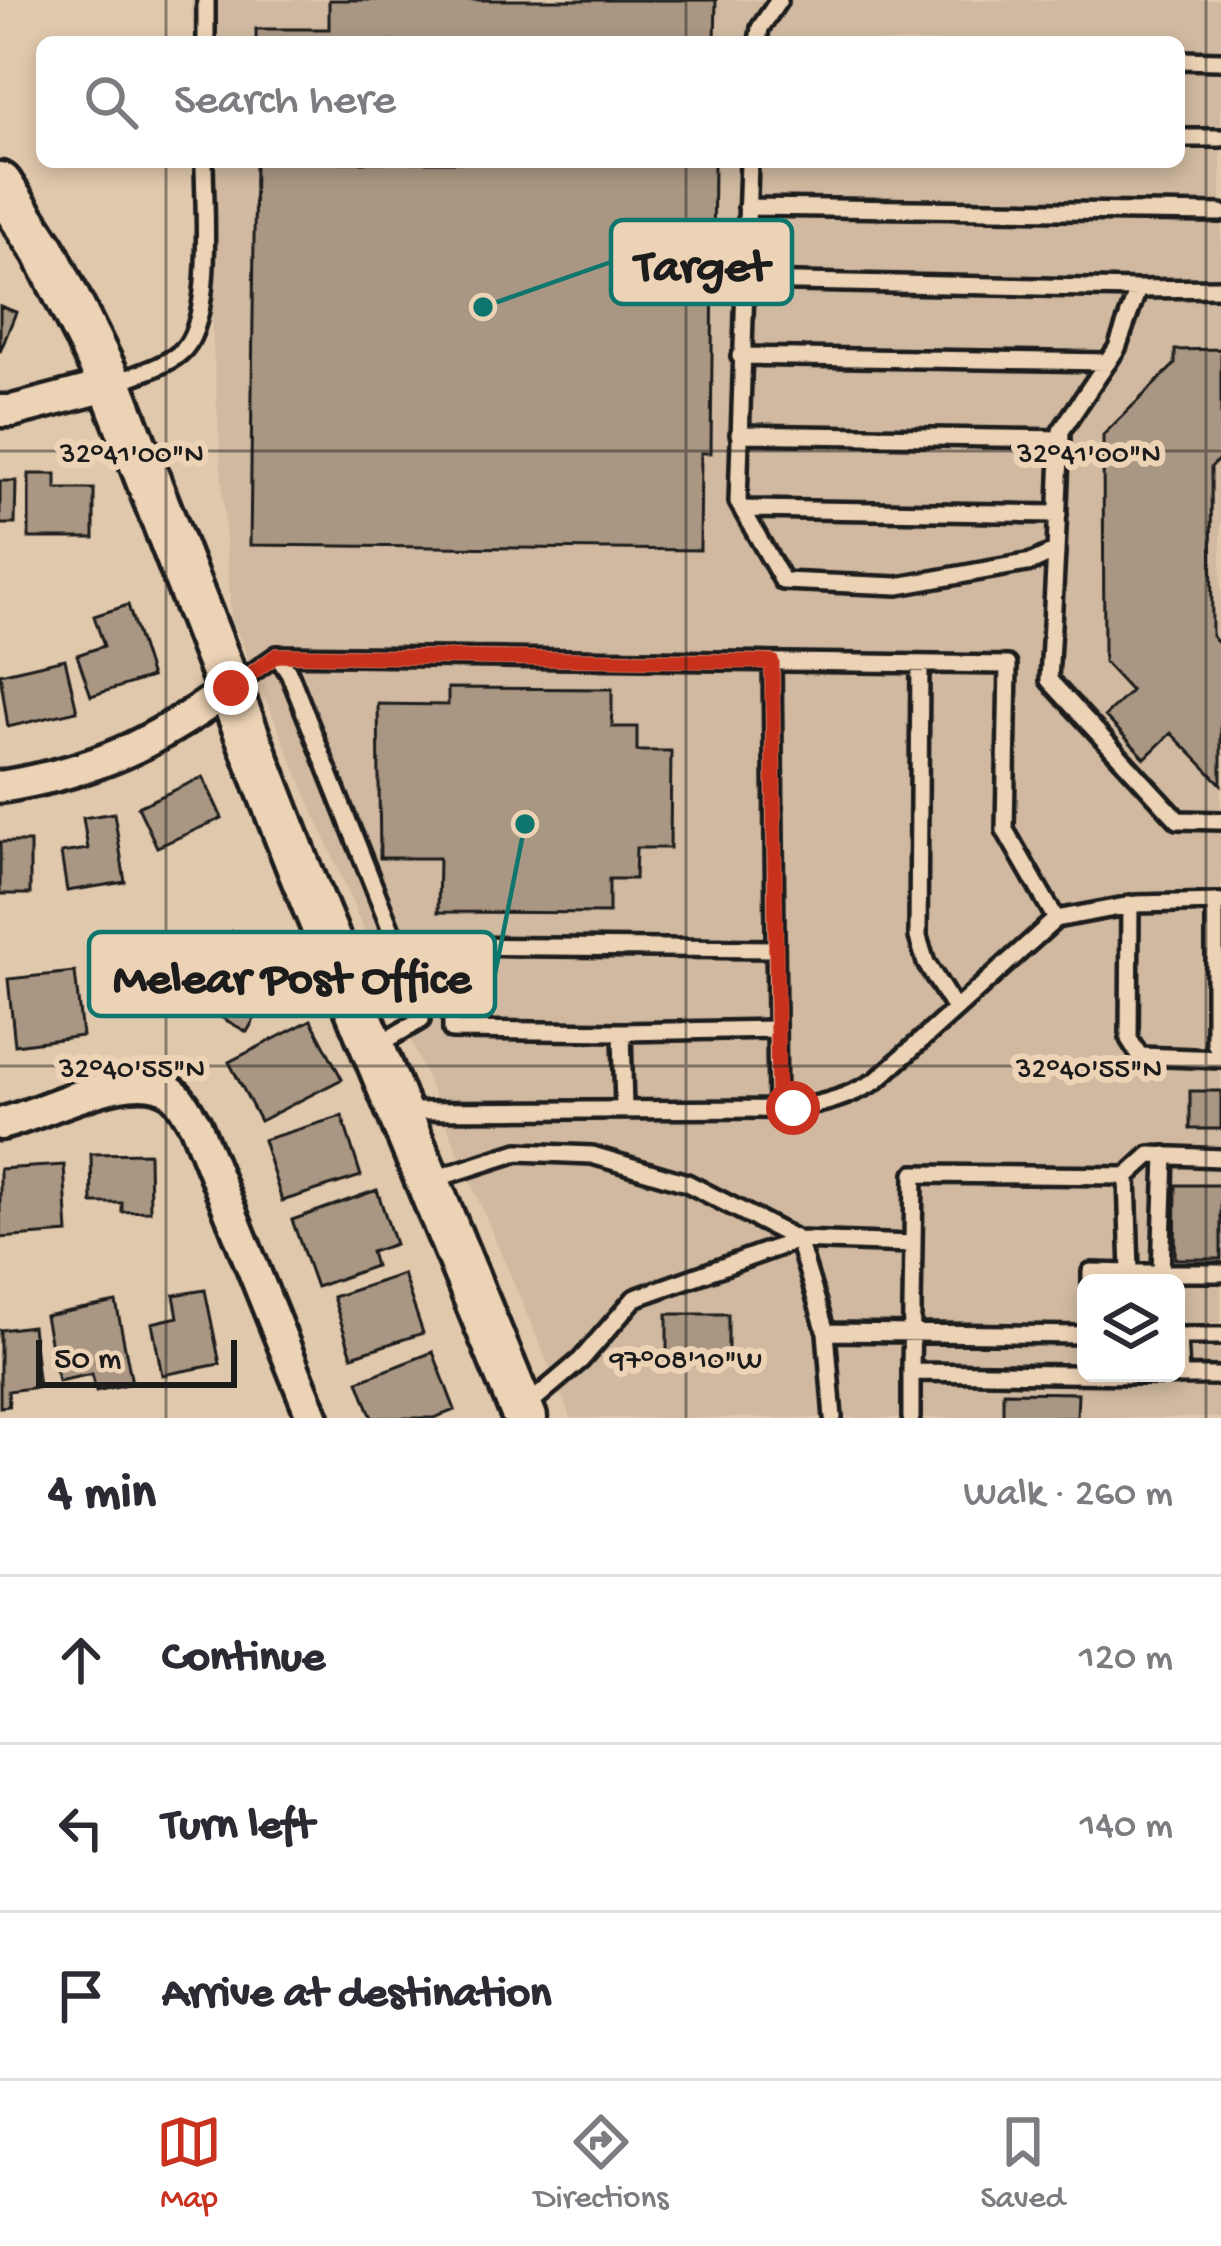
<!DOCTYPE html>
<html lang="en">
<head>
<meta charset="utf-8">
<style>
	body { margin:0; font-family:"Gochi Hand",sans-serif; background:#f2f2f3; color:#2b2b33 }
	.controls { position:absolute; right:36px; bottom:36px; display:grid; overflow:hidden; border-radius:18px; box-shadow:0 6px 18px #0003 }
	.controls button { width:108px; height:108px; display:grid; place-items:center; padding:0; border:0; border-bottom:3px solid #e1e1e2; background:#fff; color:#2b2b33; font:60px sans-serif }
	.scale { position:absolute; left:36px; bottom:30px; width:201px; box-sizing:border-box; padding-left:12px; border:6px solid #1c1c1c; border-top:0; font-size:33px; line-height:42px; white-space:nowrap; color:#1c1c1c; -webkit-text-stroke:9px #edd3b5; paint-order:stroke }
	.stop { position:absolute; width:36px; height:36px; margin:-27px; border:9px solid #c8321e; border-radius:50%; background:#fff }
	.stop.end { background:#c8321e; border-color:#fff; box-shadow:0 3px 12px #0008 }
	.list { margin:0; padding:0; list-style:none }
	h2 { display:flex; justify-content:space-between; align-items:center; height:156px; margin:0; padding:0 48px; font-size:51px }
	h2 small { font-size:39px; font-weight:400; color:#7c7c81 }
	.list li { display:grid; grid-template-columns:78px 1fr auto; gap:36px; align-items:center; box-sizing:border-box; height:168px; padding:0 48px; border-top:3px solid #e1e1e2 }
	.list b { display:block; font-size:45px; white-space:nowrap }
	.list em { font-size:39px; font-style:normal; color:#7c7c81 }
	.icon { flex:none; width:66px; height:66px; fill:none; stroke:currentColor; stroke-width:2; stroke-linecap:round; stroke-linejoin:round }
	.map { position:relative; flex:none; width:1221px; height:1418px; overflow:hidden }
	.search { position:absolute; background:#fff; box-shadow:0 6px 18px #0003; left:36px; right:36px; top:36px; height:132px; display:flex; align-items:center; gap:30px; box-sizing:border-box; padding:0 42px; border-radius:18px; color:#7c7c81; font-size:45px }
	.sheet { height:660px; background:#fff }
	nav { display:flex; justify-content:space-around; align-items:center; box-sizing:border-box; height:168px; border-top:3px solid #e1e1e2; background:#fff; font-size:33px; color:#7c7c81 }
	nav a { display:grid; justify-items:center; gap:6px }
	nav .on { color:#c8321e }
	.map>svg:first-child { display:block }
	.built { fill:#d0b9a0; fill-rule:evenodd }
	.building { fill:#aa9783; stroke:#1c1c1c; stroke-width:3 }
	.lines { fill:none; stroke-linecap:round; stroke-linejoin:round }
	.lane-casing { stroke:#1c1c1c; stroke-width:24 }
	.street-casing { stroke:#1c1c1c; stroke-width:39 }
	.secondary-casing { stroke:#1c1c1c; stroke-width:51 }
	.lane { stroke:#edd3b5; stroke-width:15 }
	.street { stroke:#edd3b5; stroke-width:30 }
	.secondary { stroke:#edd3b5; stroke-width:42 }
	.route { stroke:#c8321e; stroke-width:15 }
	.ticks { fill:none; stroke:#1c1c1c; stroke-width:3; stroke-opacity:0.45 }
	.ticks-label { font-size:30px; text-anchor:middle; fill:#1c1c1c; stroke:#edd3b5; stroke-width:12; stroke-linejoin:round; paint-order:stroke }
	.leader { fill:none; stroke:#0f766e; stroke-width:4.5 }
	.callout-dot { fill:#0f766e; stroke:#edd3b5; stroke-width:4.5 }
	.callout { fill:#edd3b5; stroke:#0f766e; stroke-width:4.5 }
	.callout-label { font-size:48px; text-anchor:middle; font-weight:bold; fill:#1c1c1c }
</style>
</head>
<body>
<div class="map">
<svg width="1221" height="1418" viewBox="0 0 1221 1418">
	<rect width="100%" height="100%" fill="#e0c8ac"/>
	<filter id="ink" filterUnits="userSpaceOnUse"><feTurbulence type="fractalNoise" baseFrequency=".00833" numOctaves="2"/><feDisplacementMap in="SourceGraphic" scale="24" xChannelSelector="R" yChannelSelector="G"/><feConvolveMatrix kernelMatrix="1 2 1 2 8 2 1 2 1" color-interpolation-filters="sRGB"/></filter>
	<g filter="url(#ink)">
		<path class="built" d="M191,0h1030v1418h-650l-340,-801 -30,-455h978v-120h-986zM1086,1283h90v90h-90z"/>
		<path class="building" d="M329,0h387l-1,42h-459v-13h73z
			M255,162h459l-3,291h-10l-1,97 -450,-5z
			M0,306l16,6 -16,40z
			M1221,349v108l-10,10 1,169 9,10v138l-50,-51 -26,25 -40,-42 26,-25 -27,-29 -1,-227 72,-71v-14z
			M29,474h27v15h38v49h-65z
			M0,481h16l-1,43h-15z
			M128,605l23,72 -60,19 -14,-41 27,-9 -10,-30z
			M65,659l12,52 -69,16 -8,-53z
			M448,688l164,1v38h25v24h34l-1,97h-34l-1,31h-26v34l-171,-1 1,-54h-59l-2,-154 70,1z
			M203,777l19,41 -65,29 -19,-40z
			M114,813l11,69 -58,9 -6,-38 27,-4 -5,-31z
			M0,842h30v52h-30z
			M98,931l65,2 -2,81 -33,-1 1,-32h-32z
			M232,931l55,30 -40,71 -55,-31z
			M75,972l7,64 -67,9 -7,-66z
			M311,1020l31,59 -82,42 -31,-59z
			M1190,1091h31v38h-31z
			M342,1116l19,60 -79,25 -19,-61z
			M149,1153l1,58 -28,1v-9h-30l-1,-49z
			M64,1165l4,68 -68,5v-69z
			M1176,1185h45v74h-46z
			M377,1190l18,54 -24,8 4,14 -59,21 -24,-67z
			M403,1274l20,59 -71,23 -19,-59z
			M205,1290l15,74 -58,11 -10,-52 26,-6 -4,-22z
			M116,1302l16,81 -36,8 -4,-17 -34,7 -13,-65z
			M667,1314h61v50h-61z
			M32,1326l7,61 -31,4 1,15 -9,1v-77z
			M433,1352l22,58 -21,8h-62l-14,-37z
			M1003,1392l75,1 -1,25h-74z"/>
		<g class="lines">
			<g class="lane-casing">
				<path id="lane" d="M206,42v-42
					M758,42l2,-14 19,-28
					M1179,60l42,1
					M1179,138h42
					M749,162l-11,340 45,79 115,5 134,-24 24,-11 5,-120 56,-83 21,-59 83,-1
					M747,207l474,6
					M744,281l394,8
					M740,356l368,6
					M111,385c22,-10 51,-17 69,-32 35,-28 24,-147 24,-191
					M739,434l322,5
					M742,509l316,5
					M1056,551l-7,129 129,140 43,1
					M277,655l13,20 130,328 1,17 -45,26
					M772,662l5,447
					M920,664l-2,273 8,26 29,46
					M233,686l44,-31 731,10 -3,165 51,89
					M1215,902v141l6,9
					M1130,904l-1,135 11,17 81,3
					M622,1032l154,-3
					M624,1109l-2,-77 -170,-2v-84l323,3
					M403,1111l390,-2c31,-5 55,-12 83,-28l180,-162 80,-15 85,-2
					M1127,1176l23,-21 71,3
					M431,1180l87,-28 74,3 95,28 111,57 115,4 1,-70 213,2 3,97 -39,-1v11
					M913,1244l-2,128 310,4
					M1130,1273h91
					M1161,1273l4,-118
					M826,1332l7,86
					M1176,1336h45
					M1178,1336l2,40
					M911,1372v46
					M523,1409l58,-49 54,-62 163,-58 28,92 260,3"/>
			</g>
			<g class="street-casing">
				<path id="street" d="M0,411h12l99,-26
					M0,787c98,-16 151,-42 231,-99
					M0,1124c43,-9 136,-63 173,-31 9,7 15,21 22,31l118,294"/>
			</g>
			<g class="secondary-casing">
				<path id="secondary" d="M0,184l44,67 67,134 188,483 226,550"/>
			</g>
			<use href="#lane" class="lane"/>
			<use href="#street" class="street"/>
			<use href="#secondary" class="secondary"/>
		</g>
	</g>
	<g class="lines" filter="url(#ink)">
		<path class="route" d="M231,688l46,-33 495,7 6,446h15"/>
	</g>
	<path class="ticks" d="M166,0v42M686,0v42M1206,0v1418M166,162v1256M686,162v1256M0,451h1221M0,1066h1221"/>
	<g class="ticks-label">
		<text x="132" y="462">32°41'00"N</text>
		<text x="1089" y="462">32°41'00"N</text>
		<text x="132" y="1077">32°40'55"N</text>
		<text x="1089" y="1077">32°40'55"N</text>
		<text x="686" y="1368">97°08'10"W</text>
	</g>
	<path class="leader" d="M483 307L611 262M525 824L495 974"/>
	<g class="callout-dot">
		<circle cx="483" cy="307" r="12"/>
		<circle cx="525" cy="824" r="12"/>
	</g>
	<g class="callout">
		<rect x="611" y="220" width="181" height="84" rx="12"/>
		<rect x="89" y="932" width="406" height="84" rx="12"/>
	</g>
	<g class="callout-label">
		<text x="702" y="279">Target</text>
		<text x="292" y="991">Melear Post Office</text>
	</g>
</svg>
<div class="controls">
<button><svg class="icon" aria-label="layers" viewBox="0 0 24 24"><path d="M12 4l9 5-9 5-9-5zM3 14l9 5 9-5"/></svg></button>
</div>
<div class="scale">50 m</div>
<div class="stop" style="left:793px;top:1108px"></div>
<div class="stop end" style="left:231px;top:688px"></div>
<div class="search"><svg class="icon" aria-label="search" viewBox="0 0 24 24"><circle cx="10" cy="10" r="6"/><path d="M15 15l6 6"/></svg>Search here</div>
</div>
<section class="sheet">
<h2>4 min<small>Walk · 260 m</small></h2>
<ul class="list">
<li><svg class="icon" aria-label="ahead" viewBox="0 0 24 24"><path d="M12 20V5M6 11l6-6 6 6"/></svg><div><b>Continue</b></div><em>120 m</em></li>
<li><svg class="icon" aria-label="left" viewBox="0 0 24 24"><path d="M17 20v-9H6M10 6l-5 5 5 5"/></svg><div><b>Turn left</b></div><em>140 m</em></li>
<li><svg class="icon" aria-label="arrive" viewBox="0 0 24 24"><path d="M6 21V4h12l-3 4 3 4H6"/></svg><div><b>Arrive at destination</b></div></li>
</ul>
</section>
<nav>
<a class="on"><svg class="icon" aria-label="map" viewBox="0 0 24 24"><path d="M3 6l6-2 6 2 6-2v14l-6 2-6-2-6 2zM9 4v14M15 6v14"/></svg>Map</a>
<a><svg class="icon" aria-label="directions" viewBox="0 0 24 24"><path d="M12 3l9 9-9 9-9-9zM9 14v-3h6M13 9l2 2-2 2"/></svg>Directions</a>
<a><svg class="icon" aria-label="saved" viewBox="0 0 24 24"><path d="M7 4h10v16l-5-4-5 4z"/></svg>Saved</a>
</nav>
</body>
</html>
